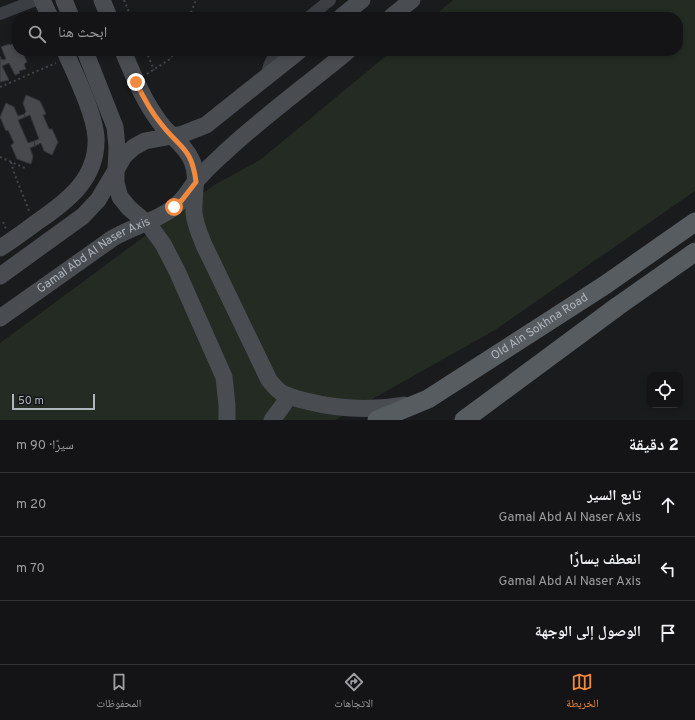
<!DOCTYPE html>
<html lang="ar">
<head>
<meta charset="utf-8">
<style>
	body { margin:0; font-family:Overpass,"Noto Naskh Arabic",sans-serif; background:#1d1d1f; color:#f1f3f6; direction:rtl }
	.controls { position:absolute; right:12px; bottom:12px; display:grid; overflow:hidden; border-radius:8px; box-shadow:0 2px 6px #0003 }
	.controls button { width:36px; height:36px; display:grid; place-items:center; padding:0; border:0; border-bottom:1px solid #333335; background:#141416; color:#f1f3f6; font:20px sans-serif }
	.scale { position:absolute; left:12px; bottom:10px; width:83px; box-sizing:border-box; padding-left:4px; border:2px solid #adb5bc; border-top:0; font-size:11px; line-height:14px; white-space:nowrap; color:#adb5bc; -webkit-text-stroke:3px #151618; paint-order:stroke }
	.stop { position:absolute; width:12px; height:12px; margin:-9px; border:3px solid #f18a3e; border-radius:50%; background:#fff }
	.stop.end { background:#f18a3e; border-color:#fff; box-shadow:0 1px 4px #0008 }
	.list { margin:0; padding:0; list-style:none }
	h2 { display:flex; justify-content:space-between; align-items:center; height:52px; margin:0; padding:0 16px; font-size:17px }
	h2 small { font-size:13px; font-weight:400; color:#9d9ea1 }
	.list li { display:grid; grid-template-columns:26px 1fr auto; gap:12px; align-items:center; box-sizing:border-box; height:64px; padding:0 16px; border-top:1px solid #333335 }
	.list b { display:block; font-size:15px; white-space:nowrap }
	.list p { margin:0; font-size:13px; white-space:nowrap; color:#9d9ea1 }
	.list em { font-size:13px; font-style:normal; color:#9d9ea1 }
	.icon { flex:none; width:22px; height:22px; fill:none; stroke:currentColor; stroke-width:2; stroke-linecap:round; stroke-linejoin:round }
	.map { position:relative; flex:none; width:695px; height:420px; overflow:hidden; direction:ltr }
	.search { position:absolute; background:#141416; box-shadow:0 2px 6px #0003; left:12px; right:12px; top:12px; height:44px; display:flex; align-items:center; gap:10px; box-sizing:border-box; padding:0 14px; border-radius:16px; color:#9d9ea1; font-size:15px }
	.sheet { height:244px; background:#141416 }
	nav { display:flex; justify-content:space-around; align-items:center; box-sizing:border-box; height:56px; border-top:1px solid #333335; background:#141416; font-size:11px; color:#9d9ea1 }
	nav a { display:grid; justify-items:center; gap:2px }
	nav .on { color:#f18a3e }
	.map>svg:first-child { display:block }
	.green { fill:#232b22 }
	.building { fill:#47494d; stroke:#343539 }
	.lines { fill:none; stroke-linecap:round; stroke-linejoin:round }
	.path { stroke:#414549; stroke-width:2; stroke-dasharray:2 3; stroke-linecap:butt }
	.street { stroke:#3b3e42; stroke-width:12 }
	.secondary { stroke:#494d52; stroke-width:17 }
	.primary { stroke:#575c61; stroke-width:19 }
	.route { stroke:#f18a3e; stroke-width:5 }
	.labels { text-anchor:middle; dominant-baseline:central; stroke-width:3; stroke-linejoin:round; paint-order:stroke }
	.street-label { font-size:12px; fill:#adb5bc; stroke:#151618 }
</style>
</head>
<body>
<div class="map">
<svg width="695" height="420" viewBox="0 0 695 420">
	<rect width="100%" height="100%" fill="#1a1b1d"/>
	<path class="green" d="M453,0h242v191l-200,139 -160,90h-335v-77l214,-158 46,-25 132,-109h286v-34h-245z"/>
	<path class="building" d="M16,43l1,8h5l5,11 -3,2 2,5 -7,2 1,2 -5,2 -6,-12 -7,3 7,14 -9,2v-26l2,4 4,-1 -5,-12 8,-3 1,1z
		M26,95l14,6 6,13 -3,1 6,14h3l6,13 -6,13 -8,-4 -3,-8 -6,3 -1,-5 5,-2 -9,-24 -5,2 -1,-3 2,-2 -3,-9z
		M6,103l8,4 4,9 6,-2 1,3 -7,3 10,23 6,-2 1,5 -5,2 3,8 -2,8 -14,-5 -6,-14 3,-2 -6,-13 -2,1 -6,-14z"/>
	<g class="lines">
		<path class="path" d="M124,0l7,17
			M189,17l7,-17
			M146,51l8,19
			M147,74l23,-15 5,-8
			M0,87l56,-24
			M0,157l25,11
			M11,162c4,16 12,32 18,49
			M3,222l3,7"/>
		<path class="street" d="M0,14l36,-14
			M309,17l21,-17
			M266,77l3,-11 7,-15"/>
		<g class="secondary">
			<path d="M42,0l8,17"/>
			<path d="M64,0l7,17"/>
			<path d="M102,0l7,17"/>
			<path d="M341,17l21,-17"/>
			<path d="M391,17l21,-17"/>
			<path d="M123,51c11,26 21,51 38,73 10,13 25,22 31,37 7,17 1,34 2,52 1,11 6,22 10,32l65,135c4,5 8,10 13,13 7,4 16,6 24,8 32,8 65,10 98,4"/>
			<path d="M0,248c13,-8 25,-17 37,-26 31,-21 61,-44 59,-85 -2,-25 -21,-63 -31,-86"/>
			<path d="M0,276l83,-60 15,-16 18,-30 1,-23 -2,-20 -30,-76"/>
			<path id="s1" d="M0,318l113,-80c19,-11 43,-17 60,-30 10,-7 16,-18 23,-27 8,-9 17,-18 26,-26 39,-37 85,-70 126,-104"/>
			<path d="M227,420v-15l-3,-28 -47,-106 -14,-27 -14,-19 -20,-17 -9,-11 -4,-14v-13l8,-14 10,-9 11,-6 38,-7 23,-9 93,-74"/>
			<path d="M272,420l12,-16 3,-9"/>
		</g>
		<g class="primary">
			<path id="s2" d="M377,420l51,-21 177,-114 90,-63"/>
			<path d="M464,420l154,-114 77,-54"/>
		</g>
	</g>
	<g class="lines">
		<path class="route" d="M136,82c7,15 15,30 26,43 18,23 30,23 34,57l-14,18 -8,7"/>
	</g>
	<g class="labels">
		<g class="street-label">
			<text stroke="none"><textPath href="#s1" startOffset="113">Gamal Abd Al Naser Axis</textPath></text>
			<text stroke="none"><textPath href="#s2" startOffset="188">Old Ain Sokhna Road</textPath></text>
		</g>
	</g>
</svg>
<div class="controls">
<button><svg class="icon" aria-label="locate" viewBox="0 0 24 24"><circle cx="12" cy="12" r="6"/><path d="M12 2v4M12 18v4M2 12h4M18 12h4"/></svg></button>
</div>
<div class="scale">50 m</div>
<div class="stop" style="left:174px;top:207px"></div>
<div class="stop end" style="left:136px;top:82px"></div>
<div class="search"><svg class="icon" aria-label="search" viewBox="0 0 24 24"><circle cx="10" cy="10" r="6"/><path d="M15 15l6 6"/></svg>ابحث هنا</div>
</div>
<section class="sheet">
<h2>2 دقيقة<small>سيرًا · 90 m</small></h2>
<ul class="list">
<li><svg class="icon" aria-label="ahead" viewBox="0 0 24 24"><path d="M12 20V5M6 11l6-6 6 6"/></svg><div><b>تابع السير</b><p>Gamal Abd Al Naser Axis</p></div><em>20 m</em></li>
<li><svg class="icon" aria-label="left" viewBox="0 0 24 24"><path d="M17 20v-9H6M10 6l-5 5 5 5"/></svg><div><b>انعطف يسارًا</b><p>Gamal Abd Al Naser Axis</p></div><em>70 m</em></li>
<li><svg class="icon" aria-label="arrive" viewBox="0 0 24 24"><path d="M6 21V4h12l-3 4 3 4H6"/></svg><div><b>الوصول إلى الوجهة</b></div></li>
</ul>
</section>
<nav>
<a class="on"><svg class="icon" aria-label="map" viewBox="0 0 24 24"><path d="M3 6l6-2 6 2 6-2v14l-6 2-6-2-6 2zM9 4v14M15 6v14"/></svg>الخريطة</a>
<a><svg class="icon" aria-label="directions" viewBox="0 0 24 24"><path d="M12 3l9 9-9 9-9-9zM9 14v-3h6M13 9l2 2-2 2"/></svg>الاتجاهات</a>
<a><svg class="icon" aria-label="saved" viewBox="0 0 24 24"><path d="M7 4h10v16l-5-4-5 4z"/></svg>المحفوظات</a>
</nav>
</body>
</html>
